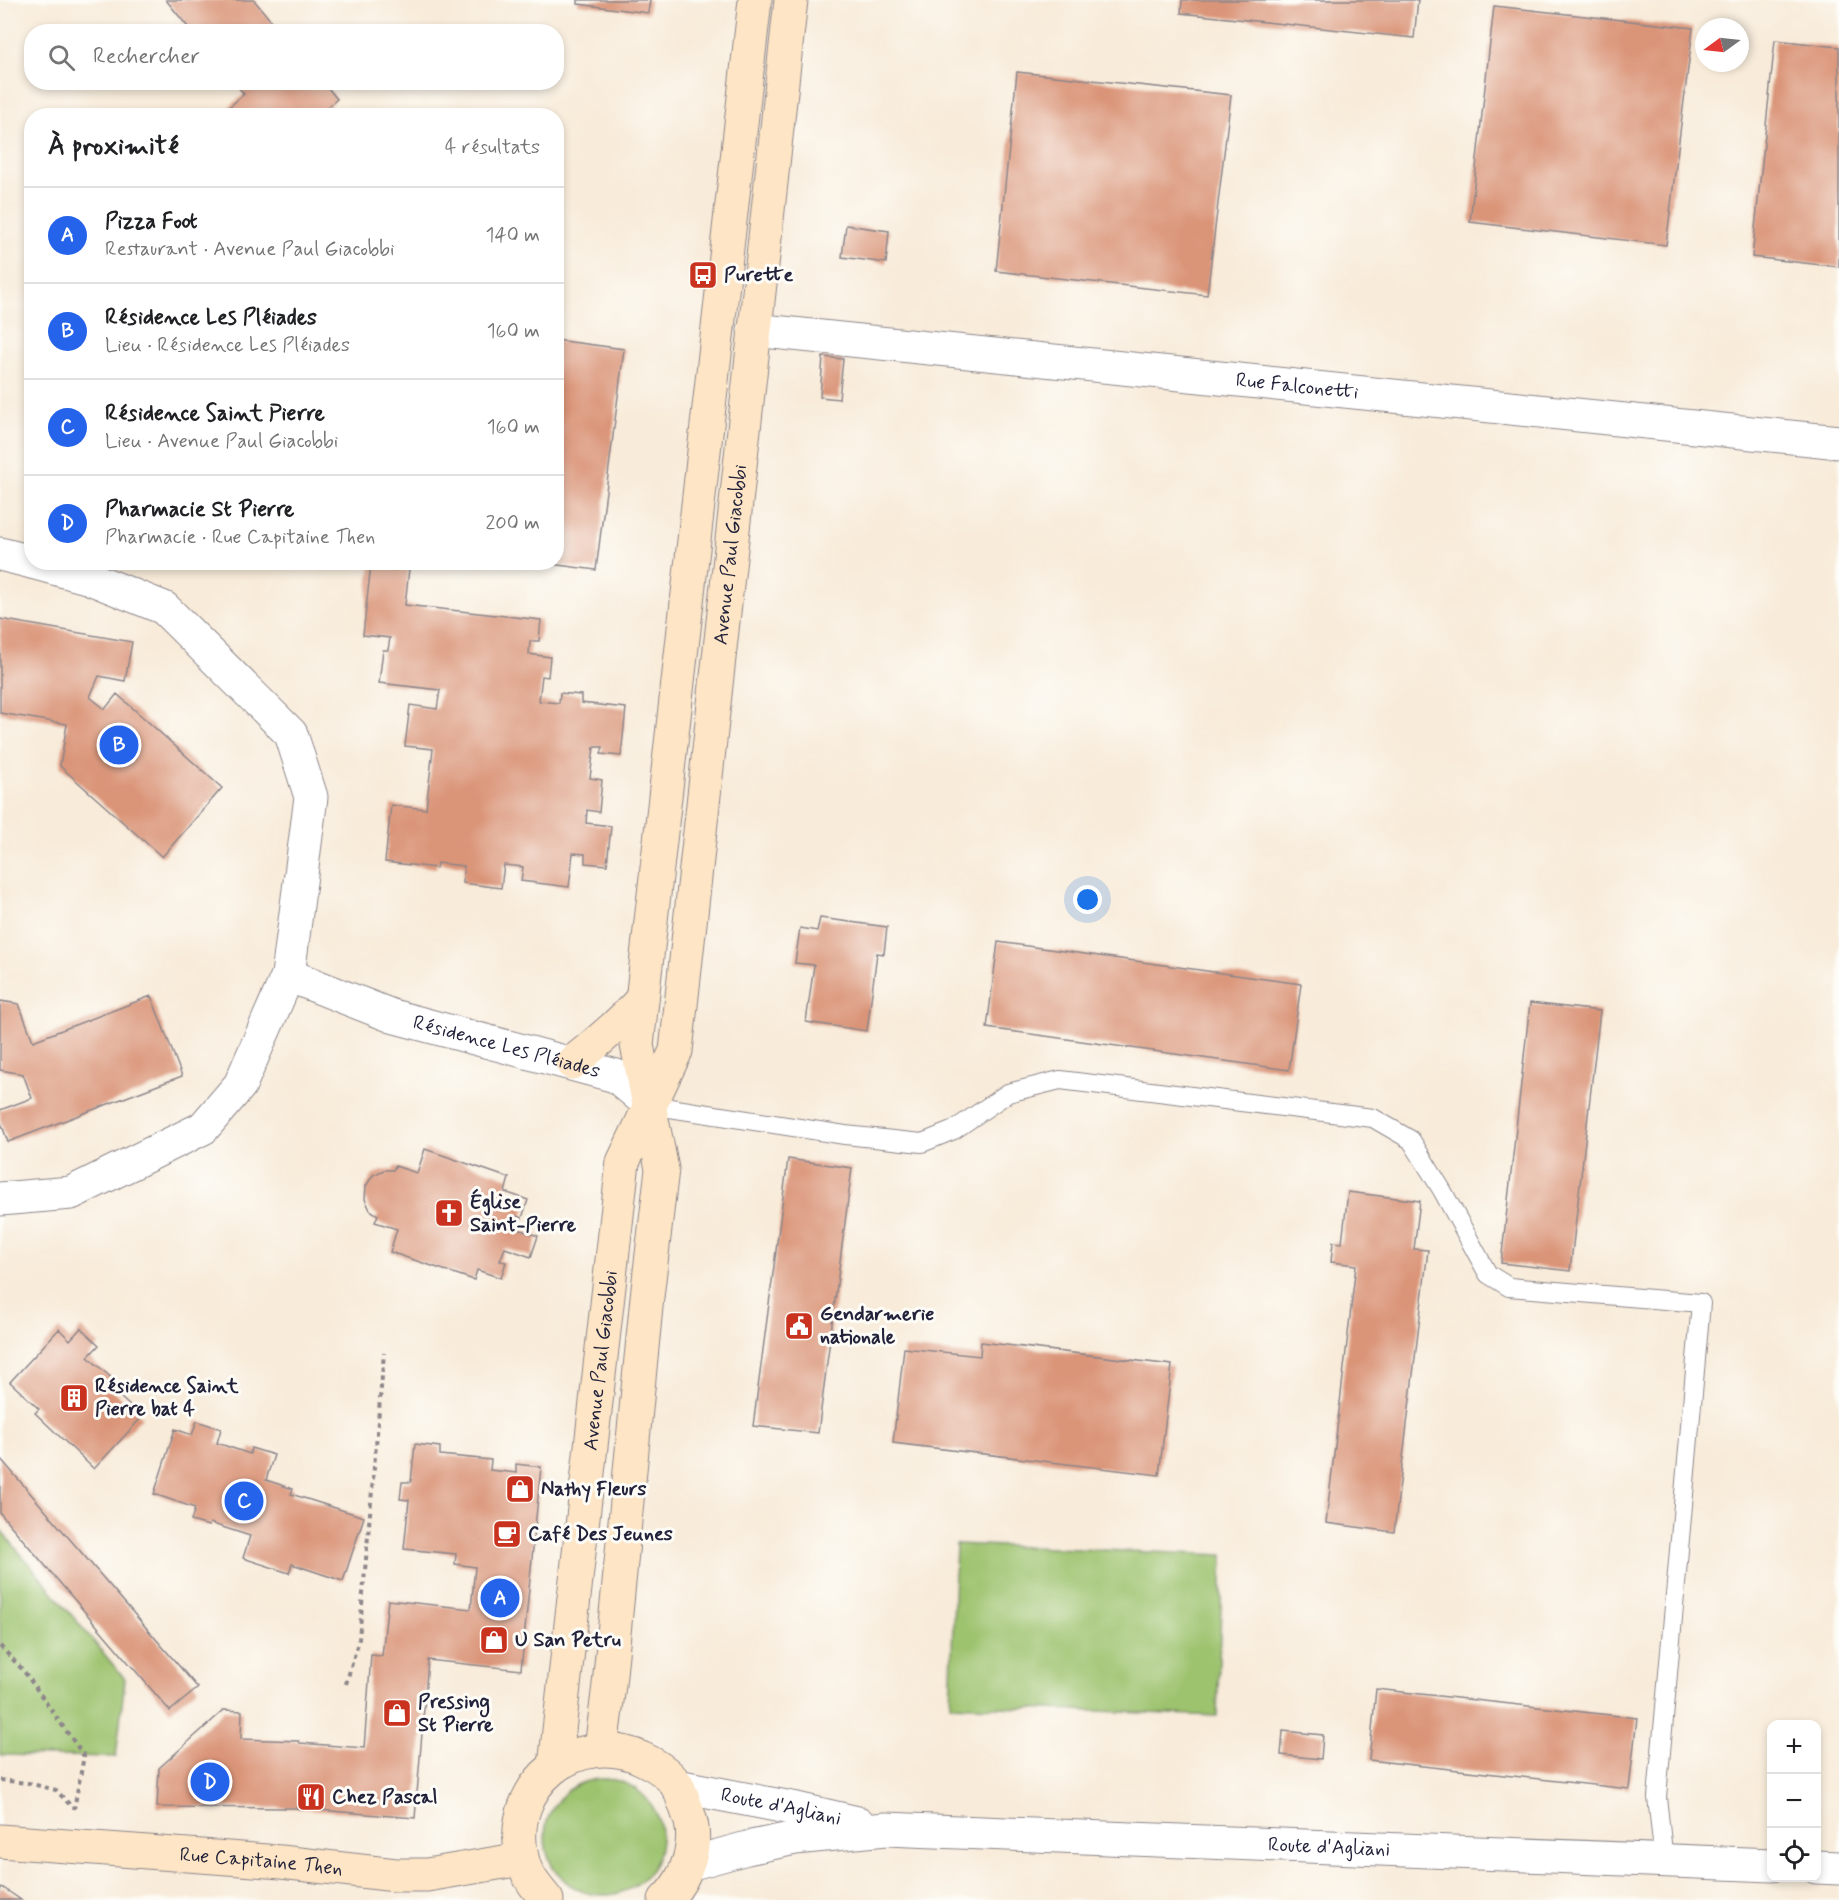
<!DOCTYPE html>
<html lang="fr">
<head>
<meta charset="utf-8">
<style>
	body { margin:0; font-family:Mynerve,sans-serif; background:#f2f2f2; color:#202124 }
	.controls { position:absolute; right:18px; bottom:18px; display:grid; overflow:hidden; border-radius:12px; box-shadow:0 3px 9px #0003 }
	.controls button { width:54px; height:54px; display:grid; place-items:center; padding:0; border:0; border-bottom:2px solid #e0e0e0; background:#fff; color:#202124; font:30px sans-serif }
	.compass { position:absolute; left:1695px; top:18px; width:54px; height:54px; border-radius:50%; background:#fff; box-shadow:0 3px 9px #0003; rotate:255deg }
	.you { position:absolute; left:1088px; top:900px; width:21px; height:21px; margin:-15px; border:4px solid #fff; border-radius:50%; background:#1a73e8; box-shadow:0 0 0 9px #1a73e833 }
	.badge { display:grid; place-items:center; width:39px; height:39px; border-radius:50%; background:#2563eb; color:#fff; font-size:20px; font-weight:700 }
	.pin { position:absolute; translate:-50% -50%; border:3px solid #fff; box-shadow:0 2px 6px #0006 }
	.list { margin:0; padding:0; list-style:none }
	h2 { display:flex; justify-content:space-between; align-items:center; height:78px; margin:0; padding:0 24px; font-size:26px }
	h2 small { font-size:20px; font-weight:400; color:#757577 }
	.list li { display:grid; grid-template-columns:39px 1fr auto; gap:18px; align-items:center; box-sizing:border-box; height:96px; padding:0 24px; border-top:2px solid #e0e0e0 }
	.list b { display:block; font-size:22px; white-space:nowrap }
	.list p { margin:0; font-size:20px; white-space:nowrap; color:#757577 }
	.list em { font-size:20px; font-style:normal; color:#757577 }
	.icon { flex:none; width:33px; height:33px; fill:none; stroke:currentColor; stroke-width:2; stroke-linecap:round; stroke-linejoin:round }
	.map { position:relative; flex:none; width:1839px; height:1900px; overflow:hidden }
	.search { position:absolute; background:#fff; box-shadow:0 3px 9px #0003; left:24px; top:24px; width:540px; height:66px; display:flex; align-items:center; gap:15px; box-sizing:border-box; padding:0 21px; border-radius:24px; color:#757577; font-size:22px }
	.panel { position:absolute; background:#fff; box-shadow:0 3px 9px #0003; left:24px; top:108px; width:540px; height:462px; border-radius:24px }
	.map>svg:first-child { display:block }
	.green { fill:#9dc36e; stroke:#607254; stroke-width:1.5 }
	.building { fill:#da9478 }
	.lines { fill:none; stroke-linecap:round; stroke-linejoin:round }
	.service-casing { stroke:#8d868a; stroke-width:20 }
	.minor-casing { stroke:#8d868a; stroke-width:35 }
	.tertiary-casing { stroke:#8d868a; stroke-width:35 }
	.secondary-casing { stroke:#8d868a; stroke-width:35 }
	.path { stroke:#8d868a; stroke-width:4; stroke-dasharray:4.5 4.5; stroke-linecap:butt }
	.service { stroke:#fff; stroke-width:18 }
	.minor { stroke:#fff; stroke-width:33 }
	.tertiary { stroke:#fff; stroke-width:33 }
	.secondary { stroke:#fde5c5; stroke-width:33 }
	.labels { text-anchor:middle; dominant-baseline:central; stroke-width:6; stroke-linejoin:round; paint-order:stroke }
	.poi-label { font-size:20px; font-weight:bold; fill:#22223b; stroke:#fdfcf7; text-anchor:start }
	.street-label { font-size:20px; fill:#22223b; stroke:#fdfcf7 }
</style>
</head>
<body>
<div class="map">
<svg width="1839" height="1900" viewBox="0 0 1839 1900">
	<rect width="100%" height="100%" fill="#fdfcf7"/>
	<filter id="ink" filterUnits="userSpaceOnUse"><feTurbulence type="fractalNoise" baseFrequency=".0167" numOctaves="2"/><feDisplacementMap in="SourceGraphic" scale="12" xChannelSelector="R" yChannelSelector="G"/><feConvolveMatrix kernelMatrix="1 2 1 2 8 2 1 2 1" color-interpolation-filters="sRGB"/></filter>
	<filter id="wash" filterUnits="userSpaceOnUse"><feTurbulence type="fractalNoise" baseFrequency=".008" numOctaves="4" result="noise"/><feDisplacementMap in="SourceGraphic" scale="24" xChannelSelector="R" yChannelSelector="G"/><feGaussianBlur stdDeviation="1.35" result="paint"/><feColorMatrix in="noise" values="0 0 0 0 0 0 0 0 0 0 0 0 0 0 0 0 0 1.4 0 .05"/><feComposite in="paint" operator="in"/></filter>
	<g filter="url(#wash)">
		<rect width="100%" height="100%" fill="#f8ebd9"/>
		<path class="green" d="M0,1529l125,150 -9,78 -116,-2z
			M956,1544l267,11 -6,161 -267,-11z
			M545 1837a58 58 0 1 1 116 0a58 58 0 1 1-116 0Z"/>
		<g id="blocks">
			<path class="building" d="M166,0h88l26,32h-88z
				M578,0h72l-2,13 -70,-9z
				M1182,0h236l-4,38 -233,-25z
				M1494,6l199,22 -27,217 -196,-23z
				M1775,40l64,7v220l-87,-10z
				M1017,72l214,23 -24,200 -211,-24z
				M234,82h89l14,17 -19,17h-99l25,-22z
				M846,225l43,6 -3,32 -44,-6z
				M556,340l68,9 -28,221 -46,-6 6,-2z
				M823,357l20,2 -4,40 -19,-2z
				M371,564l38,5 -4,36 136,15 -2,21h-9l-1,13 21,3 -2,20 -6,-1 -3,25 20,2 1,-10 21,2v8l45,5 -5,48 -20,-2 2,-7h-9l-4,31 12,2 -3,32 -12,-2 -1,13 25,3 -4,39 -22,-2v-9l-12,-1 -4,34 -48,-6 2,-14 -19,-2 -3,23 -38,-5 1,-17 -27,-3 -1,5 -51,-6 6,-57 35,4 7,-60 -28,-3 5,-41 27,4 3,-19 -61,-7 4,-33h5l2,-12 -27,-3z
				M0,619l132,23 -7,39 -26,-5 -9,21 15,12 12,-15 105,94 -60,69 -102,-91 7,-42 -67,-11z
				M820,918l67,9 -3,27 -7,-1 -10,78 -61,-9 8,-57 -19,-2 5,-35 17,3z
				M998,942l303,42 -12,86 -302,-42z
				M151,996l31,80 -174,66 -8,-22v-10l32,-12 -9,-24 -23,-4v-69l19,3 14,37z
				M1530,1003l70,8 -30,260 -69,-8z
				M425,1149l84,29 -4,14 23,8 -6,18 -6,-2 -4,11 26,9 -7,21 -26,-9 -5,13 6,1 -5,16 -24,-8 -3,10 -84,-28 7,-23 -22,-7 3,-7 -8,-5 -5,-11 1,-13 7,-11 11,-5h9l2,-4 22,7z
				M788,1159l64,9 -34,265 -65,-7z
				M1348,1192l72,9 -6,48 14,1 -34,282 -68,-9 30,-258 -25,-3 2,-20 9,1z
				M81,1328l18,17 -11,12 27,24 -6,6 33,30 -48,52 -59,-56 4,-4 -29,-27 49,-53 11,11z
				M981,1342l191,23 -13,110 -266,-32 11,-95 76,8z
				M197,1421l24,8 -4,14 33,11 1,-6 23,7 -8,25 27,9 -2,5 73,23 -21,64 -51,-17 -3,9 -46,-15 7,-22 -40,-13 -1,3 -18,-5 4,-13 -41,-14 21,-65 17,6z
				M415,1444l25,3v8l51,5 -1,10 26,3v-9l25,3 -20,203 -93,-10 -13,158 -121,-10 -137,-1 2,-39 65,-58 18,1 -1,28 58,2 1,2 64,5 7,-93 11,1 6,-56 83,9 4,-42 -20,-3 1,-10 -52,-5 5,-49 -9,-1 2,-17h9z
				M0,1458l198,230 -28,23 -170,-198z
				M1376,1689l261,29 -8,71 -260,-29z
				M1283,1731l40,4 -2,24 -40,-4z
				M2,1887l19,13h-21v-10z"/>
		</g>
	</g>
	<g filter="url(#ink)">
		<use href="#blocks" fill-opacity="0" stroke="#8d868a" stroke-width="1.5"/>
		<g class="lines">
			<g class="service-casing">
				<path id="service" d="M650,1105l195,30 77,8 32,-13 54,-37 52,-13 313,38 38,22 31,50 46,84 21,13 192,16 -44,494 7,64"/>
			</g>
			<g class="minor-casing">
				<g id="minor">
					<path id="s1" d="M754,330l1085,112"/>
					<path d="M0,554l32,8"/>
					<path id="s2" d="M32,562l55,15 77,31 127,126 20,63 -23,178 104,41 224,60 34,29"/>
					<path d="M0,1199l71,-6 132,-65 37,-43 48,-110"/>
				</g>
			</g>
			<g class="tertiary-casing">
				<g id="tertiary">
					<path id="s3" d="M677,1786l120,23 61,14"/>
					<path id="s4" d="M689,1864l58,-16 48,-10 91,-9 886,36"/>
					<path d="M1816,1867l23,1"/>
				</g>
			</g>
			<g class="secondary-casing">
				<g id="secondary">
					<path d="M572,1063c25,-20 49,-40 70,-64"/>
					<path d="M601,1749l8,-64 38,-388 15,-128 -25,-124 118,-1045"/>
					<path id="s5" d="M555,1766l68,-604 53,-111 115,-1051"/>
					<path id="s6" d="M0,1841l281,21 115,13h31l95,-16"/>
					<path d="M547,1900c-11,-13 -22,-26 -25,-43 -16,-71 54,-130 121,-98 13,6 28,16 35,28 4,8 7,18 10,26 12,29 -1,66 -23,87"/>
				</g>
			</g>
			<path class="path" d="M0,1646l23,24 61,86 -10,53
				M346,1684l13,-45 25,-286
				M0,1780l28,3 28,7 15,16"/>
			<use href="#service" class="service"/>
			<use href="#minor" class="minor"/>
			<use href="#tertiary" class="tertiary"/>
			<use href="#secondary" class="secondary"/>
		</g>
	</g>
	<defs>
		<g id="bus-square" transform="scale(1.5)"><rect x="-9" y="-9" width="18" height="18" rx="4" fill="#c8321e" stroke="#fdfcf7"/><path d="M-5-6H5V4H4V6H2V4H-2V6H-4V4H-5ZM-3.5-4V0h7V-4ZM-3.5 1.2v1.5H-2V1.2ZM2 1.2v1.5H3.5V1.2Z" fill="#fff"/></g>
		<g id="church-square" transform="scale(1.5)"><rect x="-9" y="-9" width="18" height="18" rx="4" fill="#c8321e" stroke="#fdfcf7"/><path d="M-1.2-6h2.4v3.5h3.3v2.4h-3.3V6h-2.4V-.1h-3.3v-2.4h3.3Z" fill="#fff"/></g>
		<g id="civic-square" transform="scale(1.5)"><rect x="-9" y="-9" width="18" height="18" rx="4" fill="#c8321e" stroke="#fdfcf7"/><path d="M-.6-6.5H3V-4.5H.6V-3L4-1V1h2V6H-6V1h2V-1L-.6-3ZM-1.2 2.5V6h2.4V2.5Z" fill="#fff"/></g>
		<g id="building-square" transform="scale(1.5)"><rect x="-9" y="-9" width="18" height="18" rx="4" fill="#c8321e" stroke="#fdfcf7"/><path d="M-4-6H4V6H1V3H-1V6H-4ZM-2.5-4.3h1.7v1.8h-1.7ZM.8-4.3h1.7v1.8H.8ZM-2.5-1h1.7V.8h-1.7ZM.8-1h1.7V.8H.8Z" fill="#fff"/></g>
		<g id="shop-square" transform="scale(1.5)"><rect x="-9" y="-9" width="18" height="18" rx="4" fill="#c8321e" stroke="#fdfcf7"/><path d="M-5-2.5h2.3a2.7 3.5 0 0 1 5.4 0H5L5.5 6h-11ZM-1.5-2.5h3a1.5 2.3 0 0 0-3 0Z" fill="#fff"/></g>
		<g id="cafe-square" transform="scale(1.5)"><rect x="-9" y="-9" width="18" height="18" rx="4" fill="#c8321e" stroke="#fdfcf7"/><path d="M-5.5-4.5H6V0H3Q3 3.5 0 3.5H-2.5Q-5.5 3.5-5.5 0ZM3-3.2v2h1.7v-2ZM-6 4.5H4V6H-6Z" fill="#fff"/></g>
		<g id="restaurant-square" transform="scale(1.5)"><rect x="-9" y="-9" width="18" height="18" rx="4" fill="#c8321e" stroke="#fdfcf7"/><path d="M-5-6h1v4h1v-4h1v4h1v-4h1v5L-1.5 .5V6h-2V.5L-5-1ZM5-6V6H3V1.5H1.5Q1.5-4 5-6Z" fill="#fff"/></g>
	</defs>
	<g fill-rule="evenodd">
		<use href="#bus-square" x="703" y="275"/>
		<use href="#church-square" x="449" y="1213"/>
		<use href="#civic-square" x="799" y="1326"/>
		<use href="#building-square" x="74" y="1398"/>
		<use href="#shop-square" x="520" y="1489"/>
		<use href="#cafe-square" x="507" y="1534"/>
		<use href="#shop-square" x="494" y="1640"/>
		<use href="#shop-square" x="397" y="1713"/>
		<use href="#restaurant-square" x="311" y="1797"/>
	</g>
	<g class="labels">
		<g class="poi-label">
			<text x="724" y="275">Purette</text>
			<text x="470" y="1202">Église<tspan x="470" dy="23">Saint-Pierre</tspan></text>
			<text x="820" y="1314">Gendarmerie<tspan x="820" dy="23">nationale</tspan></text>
			<text x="95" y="1386">Résidence Saint<tspan x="95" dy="23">Pierre bat 4</tspan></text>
			<text x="541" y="1489">Nathy Fleurs</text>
			<text x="528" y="1534">Café Des Jeunes</text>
			<text x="515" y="1640">U San Petru</text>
			<text x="418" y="1702">Pressing<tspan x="418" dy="23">St Pierre</tspan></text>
			<text x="332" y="1797">Chez Pascal</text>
		</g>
		<g class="street-label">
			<text stroke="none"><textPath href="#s1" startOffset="546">Rue Falconetti</textPath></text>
			<text stroke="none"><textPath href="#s5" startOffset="1230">Avenue Paul Giacobbi</textPath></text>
			<text stroke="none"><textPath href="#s2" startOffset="795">Résidence Les Pléiades</textPath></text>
			<text stroke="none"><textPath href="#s5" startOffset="408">Avenue Paul Giacobbi</textPath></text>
			<text stroke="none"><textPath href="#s3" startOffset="106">Route d'Agliani</textPath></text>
			<text stroke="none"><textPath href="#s4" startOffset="644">Route d'Agliani</textPath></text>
			<text stroke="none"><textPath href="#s6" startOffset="262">Rue Capitaine Then</textPath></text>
		</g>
	</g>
</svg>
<div class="controls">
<button>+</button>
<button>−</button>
<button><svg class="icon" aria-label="locate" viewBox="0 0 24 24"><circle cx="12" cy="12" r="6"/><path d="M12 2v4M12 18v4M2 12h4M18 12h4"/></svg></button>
</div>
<svg class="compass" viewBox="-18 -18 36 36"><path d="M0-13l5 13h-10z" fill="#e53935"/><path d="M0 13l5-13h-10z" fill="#757577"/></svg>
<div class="you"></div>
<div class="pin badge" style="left:500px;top:1598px">A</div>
<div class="pin badge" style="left:119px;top:745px">B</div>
<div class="pin badge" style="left:244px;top:1501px">C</div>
<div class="pin badge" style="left:210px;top:1782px">D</div>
<div class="search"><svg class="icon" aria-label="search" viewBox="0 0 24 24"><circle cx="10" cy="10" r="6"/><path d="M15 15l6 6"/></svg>Rechercher</div>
<section class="panel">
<h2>À proximité<small>4 résultats</small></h2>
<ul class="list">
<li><span class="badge">A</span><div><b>Pizza Foot</b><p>Restaurant · Avenue Paul Giacobbi</p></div><em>140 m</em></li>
<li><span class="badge">B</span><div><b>Résidence Les Pléiades</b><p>Lieu · Résidence Les Pléiades</p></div><em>160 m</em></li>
<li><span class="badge">C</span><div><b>Résidence Saint Pierre</b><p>Lieu · Avenue Paul Giacobbi</p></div><em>160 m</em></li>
<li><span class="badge">D</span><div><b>Pharmacie St Pierre</b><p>Pharmacie · Rue Capitaine Then</p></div><em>200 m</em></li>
</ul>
</section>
</div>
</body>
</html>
